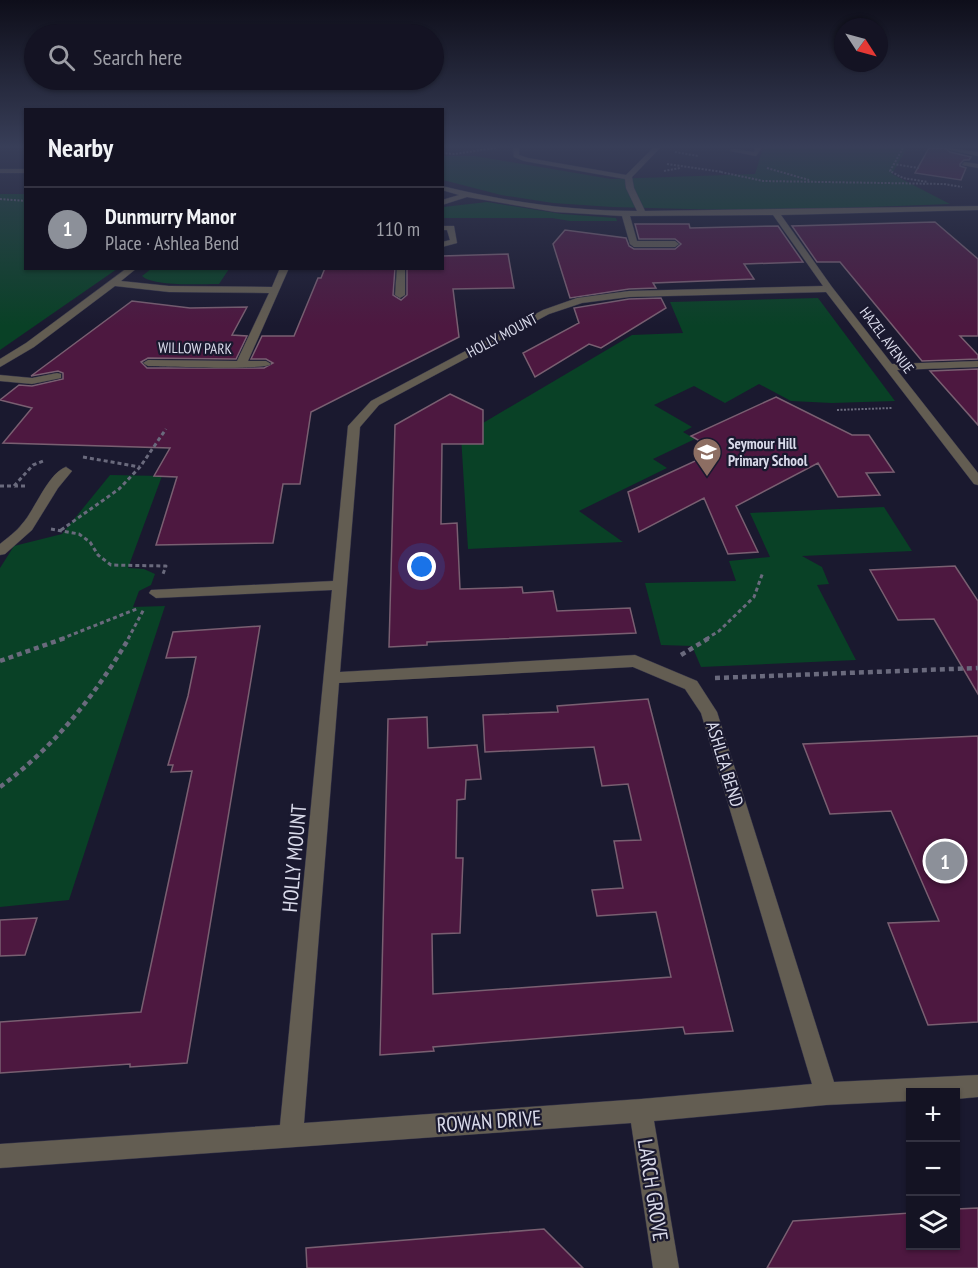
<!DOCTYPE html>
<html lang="en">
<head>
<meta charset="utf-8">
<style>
	body { margin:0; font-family:"PT Sans Narrow",sans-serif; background:#1d1c2b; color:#f1f3f6 }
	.controls { position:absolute; right:18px; bottom:18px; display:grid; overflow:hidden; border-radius:0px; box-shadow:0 2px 4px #0004 }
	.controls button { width:54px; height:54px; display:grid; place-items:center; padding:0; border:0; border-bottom:2px solid #333241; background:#141323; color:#f1f3f6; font:30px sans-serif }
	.compass { position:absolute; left:834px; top:18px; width:54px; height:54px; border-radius:50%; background:#141323; box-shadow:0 2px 4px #0004; rotate:126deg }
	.you { position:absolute; left:422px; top:567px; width:21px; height:21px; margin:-15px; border:4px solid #fff; border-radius:50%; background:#1a73e8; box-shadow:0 0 0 9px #1a73e833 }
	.badge { display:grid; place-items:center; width:39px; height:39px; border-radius:50%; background:#8c9099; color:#fff; font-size:20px; font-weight:700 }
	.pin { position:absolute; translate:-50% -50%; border:3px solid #fff; box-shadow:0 2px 6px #0006 }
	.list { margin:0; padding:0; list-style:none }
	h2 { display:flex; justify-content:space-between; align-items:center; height:78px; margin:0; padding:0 24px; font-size:26px }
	h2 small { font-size:20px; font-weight:400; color:#9d9ea6 }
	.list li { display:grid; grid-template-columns:39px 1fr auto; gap:18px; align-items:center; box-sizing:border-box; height:84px; padding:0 24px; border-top:2px solid #333241 }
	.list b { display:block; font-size:22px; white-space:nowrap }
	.list p { margin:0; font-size:20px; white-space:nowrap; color:#9d9ea6 }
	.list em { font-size:20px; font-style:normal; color:#9d9ea6 }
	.icon { flex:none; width:33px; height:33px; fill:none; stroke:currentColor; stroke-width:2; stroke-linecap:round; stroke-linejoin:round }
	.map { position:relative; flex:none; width:978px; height:1268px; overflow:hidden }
	.search { position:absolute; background:#141323; box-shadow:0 2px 4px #0004; left:24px; top:24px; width:420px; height:66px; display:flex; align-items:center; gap:15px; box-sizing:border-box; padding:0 21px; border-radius:33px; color:#9d9ea6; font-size:22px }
	.panel { position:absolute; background:#141323; box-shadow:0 2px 4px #0004; left:24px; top:108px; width:420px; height:162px; border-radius:0px }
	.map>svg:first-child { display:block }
	.green { fill:#094126 }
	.building { fill:#4d1840; stroke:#795f71; stroke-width:1.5 }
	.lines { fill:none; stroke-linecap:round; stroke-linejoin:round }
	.minor-casing { stroke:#353449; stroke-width:1 }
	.path-far2 { stroke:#6a6a7d; stroke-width:2; stroke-dasharray:2 1.5; stroke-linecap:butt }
	.path-far1 { stroke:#6a6a7d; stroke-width:3; stroke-dasharray:4 3; stroke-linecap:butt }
	.path { stroke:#6a6a7d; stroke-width:4.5; stroke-dasharray:5 4; stroke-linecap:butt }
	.minor { fill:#635d52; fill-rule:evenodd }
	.labels { text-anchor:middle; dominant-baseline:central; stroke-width:4.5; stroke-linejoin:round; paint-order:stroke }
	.far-street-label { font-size:15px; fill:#d9daea; stroke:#1a192f }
	.far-poi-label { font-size:15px; font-weight:bold; fill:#d9daea; stroke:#1a192f; text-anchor:start }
	.street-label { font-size:18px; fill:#d9daea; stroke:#1a192f }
	.near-street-label { font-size:21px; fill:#d9daea; stroke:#1a192f }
</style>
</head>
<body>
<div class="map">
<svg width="978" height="1268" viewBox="0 0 978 1268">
	<rect width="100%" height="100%" fill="#1a192f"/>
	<path class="green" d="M763,148h144l-15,26 58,30 -182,7 -156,-4 -59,-4 -52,-8 -58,-15 -1,-24h33l136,23 144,-5z
		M0,194h25l1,74 91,1 -117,81z
		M487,202l75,12 54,4 1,3h-47l-18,-3h-109v-11z
		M151,269v-1l78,1 -10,15c-17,0 -65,3 -77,-8z
		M818,298l77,103 -63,2 -41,-2 -32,-17 -34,19 -31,-17 -40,19 38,22 -9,5 12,7 -42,20 14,9 -88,43 44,31 -155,7 -7,-113 171,-101 51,-2 -13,-31z
		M110,475l52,1 -34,92 16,1 11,5 -4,11 -12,6 -6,16 32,-1 -96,294 -69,7v-339l14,-22 48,-12z
		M884,507l28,44 -110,5 20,11 7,17 -12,1 39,75 -155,7 -9,-21 -31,-1 -16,-62 91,-2 -7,-20 41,-4 -20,-44z"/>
	<path class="building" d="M929,148h16l5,4 21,5 -2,3h-5l-4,4v2l6,2 -5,12 -46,-7z
		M935,222l43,37v77h-18l18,19v4l-56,2 -82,-99h-23l-25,-36z
		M635,224h54l1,4 88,-2 25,36 -59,2 10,15 -101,4 3,5 -27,1 -59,9 -17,-54 12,-14 61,8 3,8 5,3h41l6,-5 -6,-5h-36z
		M508,254l6,34 -61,1 6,48 -148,75 -11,72h-17l-10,59 -117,2 21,-68 -23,-1 16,-28 -167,-5 29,-35 -32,-8 19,-15 13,1 31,-7v-6l-5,-2 -27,5 101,-75 58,7 57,-1 -15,28 15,1 -11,23 -88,-1 -7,4 6,6h117l9,-5 -7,-4h-15l11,-23h32l24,-58h3l4,-10h70l-2,27 8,5 6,-5v-27h35v-12z
		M661,298l5,10 -65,40 -12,-4 -54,33 -12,-24 56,-30 -5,-15 55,-9z
		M978,369v56l-48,-54z
		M450,394l33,16v34h-41l-1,80 16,-1 3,66 62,-2 1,6 30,-2 4,20 73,-3 6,25 -209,9v3l-38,2 6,-222z
		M776,397l76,38h17l25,37 -28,1 14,22 -42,2 -20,-34 -82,43 22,46 -30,2 -24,-56 -65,34 -11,-40 89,-41 -26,-15z
		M955,566l23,35v93l-44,-75 -36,1 -28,-50z
		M260,626l-73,437 -57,4v-3l-130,9v-51l141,-10 51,-241 -21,1 2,-7h-5l20,-69 8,-39 -30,1 7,-26z
		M648,699l85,332 -48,3 -2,-7 -250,20 1,4 -54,4 8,-336 39,-2 1,31 49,-3 4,34 -15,1 -1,19 -8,1 -1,58h7l-3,75 -28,1 1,60 238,-17 -15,-65 -59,4 -5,-26 31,-2 -9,-47 27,-1 -13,-56 -26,2 -8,-39 -109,5 -2,-37 75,-3 -1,-6z
		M978,736v286l-50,3 -40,-102 51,-2 -48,-110 -61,3 -27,-70z
		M37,918l-12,37 -25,1v-36z
		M978,1208v60h-211l26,-47 117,-8v32h46v-36z
		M544,1229l39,39h-276l-1,-20z"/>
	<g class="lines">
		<g class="minor-casing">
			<path id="minor" d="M513,148h6v7l9,3 98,17 27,-27h7l-28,29 2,11 11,23 333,-5v4l-197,5 51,72 60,77 86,-3v6l-81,3 81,103v12l-4,-1 -148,-192 -197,5 -47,6 -33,11 -170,91 -19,22 -20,245 295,-17 62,26 20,31 117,370 144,-7v22l-22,2v-7h-46v9l-84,4 -172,16 25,147h-26l-22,-145 -631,45v-24l280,-19 52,-535 -176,8 -7,-5 2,-3 182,-9 15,-155 23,-25 172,-91 34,-12 52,-7 194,-5 -50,-71 -143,1 7,25h38l4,3 -4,3h-41l-4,-3 -8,-28 -67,-4 -88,-15 -25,8v-5l17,-5 -17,-5v-4c65,16 129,25 195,25l-11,-23 -1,-9 -101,-18 -10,-4zM633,667l52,22 16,24 111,371 -171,15 -337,24 35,-440z
				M755,148h7l-6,8 -26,-5 3,-2 21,3z
				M947,148l31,4v4l-28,-6z
				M964,162l14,2v4l-16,-3z
				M0,169h26v4h-26z
				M442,226h12l3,17 -15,4v-5l8,-2 -3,-10h-5z
				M127,268h10l-16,13 48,5 103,1 8,-19h9l-41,93h18l5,3c-9,7 -104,2 -123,2l-5,-3 5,-3 89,1 32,-68 -100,-1 -54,-6 -81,61 -34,20v-8l26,-16z
				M397,268h8v27l-5,3 -5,-3z
				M57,373l4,1v4l-29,6 -32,-3v-6l32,3z
				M66,467l6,4 -14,17 -26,42 -27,24 -5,1v-11c7,-6 16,-12 22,-20 13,-14 26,-51 44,-57z"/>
		</g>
		<path class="path-far2" d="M903,148l-13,23 13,7 25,4
			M675,152l23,4
			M442,153l12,1 42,-6
			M667,164l55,8
			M893,164l26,4
			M767,168l42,12
			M664,171l16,-3
			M721,172l42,9 181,3 18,3
			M0,199l26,2
			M837,410l55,-2"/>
		<path class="path-far1" d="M83,457l57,10
			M0,486h26
			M14,486l19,-21 10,-4
			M51,529l28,5 11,8 8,13 13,10 55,1 -3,8
			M61,530l58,-41 21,-22 26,-38
			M61,639l78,-31
			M128,639l16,-30
			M706,639l13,-8 35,-34 9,-25"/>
		<path class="path" d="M681,655l28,-17
			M0,661l65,-23
			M715,678l263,-10
			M0,787c55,-41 94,-90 129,-149"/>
		<use href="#minor" class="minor"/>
	</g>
	<linearGradient id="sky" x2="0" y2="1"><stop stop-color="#0e0e1a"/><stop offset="0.45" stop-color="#383e58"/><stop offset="1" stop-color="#383e58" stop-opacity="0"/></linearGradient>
	<rect width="978" height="326" fill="url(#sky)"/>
	<defs>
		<g id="school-pin" transform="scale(1.5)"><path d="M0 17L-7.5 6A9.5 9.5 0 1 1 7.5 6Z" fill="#8d6e63" stroke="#1a192f"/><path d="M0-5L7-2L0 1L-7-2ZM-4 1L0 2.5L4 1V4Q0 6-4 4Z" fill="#fff"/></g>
	</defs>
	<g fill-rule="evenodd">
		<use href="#school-pin" x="707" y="452"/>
	</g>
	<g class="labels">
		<g class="far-street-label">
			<text transform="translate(502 335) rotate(-28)">HOLLY MOUNT</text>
			<text transform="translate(887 340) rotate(53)">HAZEL AVENUE</text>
			<text transform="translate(195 348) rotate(1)">WILLOW PARK</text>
		</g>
		<g class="far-poi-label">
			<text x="728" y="443">Seymour Hill<tspan x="728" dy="17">Primary School</tspan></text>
		</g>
		<g class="street-label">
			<text transform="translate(725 764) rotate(73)">ASHLEA BEND</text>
		</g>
		<g class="near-street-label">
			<text transform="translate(294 858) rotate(-85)">HOLLY MOUNT</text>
			<text transform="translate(489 1121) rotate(-4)">ROWAN DRIVE</text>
			<text transform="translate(653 1190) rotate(81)">LARCH GROVE</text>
		</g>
	</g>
</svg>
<div class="controls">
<button>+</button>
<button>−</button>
<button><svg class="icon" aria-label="layers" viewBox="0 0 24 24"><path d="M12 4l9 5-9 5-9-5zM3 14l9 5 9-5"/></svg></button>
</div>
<svg class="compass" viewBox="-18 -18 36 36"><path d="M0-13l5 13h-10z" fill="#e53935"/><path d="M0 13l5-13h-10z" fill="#9d9ea6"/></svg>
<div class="you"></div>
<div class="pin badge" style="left:945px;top:861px">1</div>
<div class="search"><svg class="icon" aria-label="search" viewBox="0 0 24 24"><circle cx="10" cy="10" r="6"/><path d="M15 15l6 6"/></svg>Search here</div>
<section class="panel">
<h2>Nearby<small></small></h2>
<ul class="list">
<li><span class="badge">1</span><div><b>Dunmurry Manor</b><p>Place · Ashlea Bend</p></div><em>110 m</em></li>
</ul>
</section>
</div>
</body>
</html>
